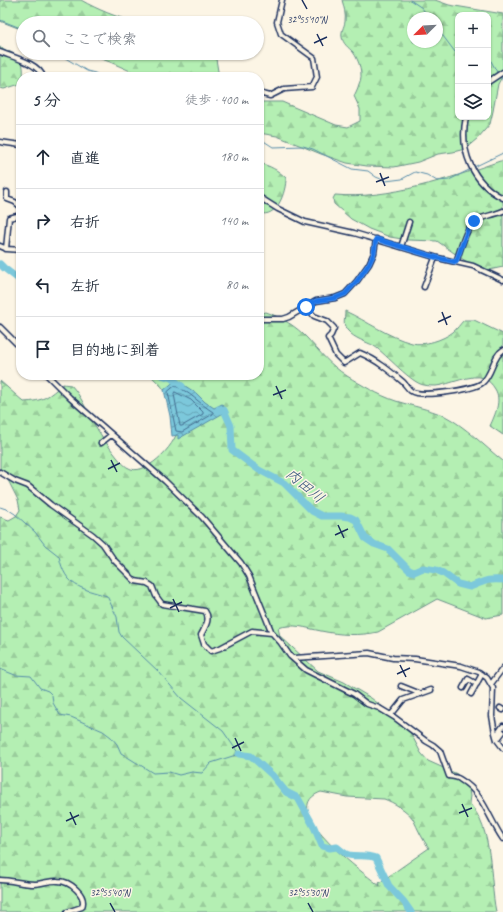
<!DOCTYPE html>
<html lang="ja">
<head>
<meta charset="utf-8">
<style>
	body { margin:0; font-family:Caveat,"Klee One",sans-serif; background:#f6f6f7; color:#1f2937 }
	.controls { position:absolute; right:12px; top:12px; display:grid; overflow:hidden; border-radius:8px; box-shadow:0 1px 3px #0004 }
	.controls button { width:36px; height:36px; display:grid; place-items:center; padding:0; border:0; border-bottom:1px solid #e0e1e3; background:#fff; color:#1f2937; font:20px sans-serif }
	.compass { position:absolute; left:407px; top:12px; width:36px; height:36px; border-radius:50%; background:#fff; box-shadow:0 1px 3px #0004; rotate:246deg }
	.stop { position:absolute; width:12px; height:12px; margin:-9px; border:3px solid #1a73e8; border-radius:50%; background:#fff }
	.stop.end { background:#1a73e8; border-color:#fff; box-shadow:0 1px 4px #0008 }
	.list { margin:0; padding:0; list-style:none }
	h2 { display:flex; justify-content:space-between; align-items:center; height:52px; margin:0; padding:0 16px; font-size:17px }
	h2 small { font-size:13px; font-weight:400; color:#747a83 }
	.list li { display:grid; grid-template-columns:26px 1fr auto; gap:12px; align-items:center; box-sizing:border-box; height:64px; padding:0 16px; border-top:1px solid #e0e1e3 }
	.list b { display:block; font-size:15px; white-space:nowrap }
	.list em { font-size:13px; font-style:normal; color:#747a83 }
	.icon { flex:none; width:22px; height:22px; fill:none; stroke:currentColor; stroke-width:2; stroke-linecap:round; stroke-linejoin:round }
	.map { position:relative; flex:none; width:503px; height:912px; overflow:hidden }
	.search { position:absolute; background:#fff; box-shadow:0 1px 3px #0004; left:16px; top:16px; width:248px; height:44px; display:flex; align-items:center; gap:10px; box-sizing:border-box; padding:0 14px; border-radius:22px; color:#747a83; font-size:15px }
	.panel { position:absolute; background:#fff; box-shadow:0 1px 3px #0004; left:16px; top:72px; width:248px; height:308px; border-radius:16px }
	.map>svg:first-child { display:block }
	.forest { fill:url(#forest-firs); stroke:#688f88; fill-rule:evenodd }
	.water { fill:url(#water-waves); stroke:#558ba9 }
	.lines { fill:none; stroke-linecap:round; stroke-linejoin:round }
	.shore { stroke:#426c90; stroke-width:1 }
	.stream { stroke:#558ba9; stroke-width:1 }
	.river { stroke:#7cc8db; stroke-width:7 }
	.minor-casing { stroke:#1b2f5e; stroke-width:7 }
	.minor { stroke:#fcf5e5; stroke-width:4 }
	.route { stroke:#1a73e8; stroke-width:5 }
	.ticks { fill:none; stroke:#1b2f5e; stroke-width:1.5 }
	.labels { text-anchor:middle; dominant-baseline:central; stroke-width:3; stroke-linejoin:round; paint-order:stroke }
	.water-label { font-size:15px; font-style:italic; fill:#33557d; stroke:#fcf5e5 }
	.ticks-label { font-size:10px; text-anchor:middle; fill:#1b2f5e; stroke:#fcf5e5; stroke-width:3; stroke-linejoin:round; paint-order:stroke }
</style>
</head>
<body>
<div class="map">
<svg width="503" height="912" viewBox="0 0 503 912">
	<defs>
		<pattern id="forest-firs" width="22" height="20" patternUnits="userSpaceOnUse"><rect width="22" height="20" fill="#b4efb3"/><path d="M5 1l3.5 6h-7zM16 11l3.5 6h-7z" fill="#9acd9c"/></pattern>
		<pattern id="water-waves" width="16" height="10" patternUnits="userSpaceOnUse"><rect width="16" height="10" fill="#7cc8db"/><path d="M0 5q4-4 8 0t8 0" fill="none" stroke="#65a3b5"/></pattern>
	</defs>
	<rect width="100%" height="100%" fill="#fcf5e5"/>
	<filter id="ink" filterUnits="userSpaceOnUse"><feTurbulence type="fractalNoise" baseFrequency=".025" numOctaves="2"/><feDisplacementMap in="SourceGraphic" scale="8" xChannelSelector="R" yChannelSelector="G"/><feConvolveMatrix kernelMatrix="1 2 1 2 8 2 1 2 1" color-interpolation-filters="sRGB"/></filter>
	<g filter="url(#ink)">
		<path class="forest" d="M0,0h81c17,10 36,17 56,23h-114v7l-23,-9z
			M342,0h93l14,5 54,9v61l-5,9 -5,27 -3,13 -12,14 -13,11 -12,3 -15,2 -20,8 -24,5 -27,-1 -20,-3 -26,-9 -44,-18 -18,-3v-31h23l54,23 12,2 12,-6v-12l-6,-13c2,-4 4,-8 5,-12 5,-9 0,-24 -6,-32 -5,-5 -10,-8 -11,-15 -1,-6 2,-10 3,-15 1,-8 -1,-15 -3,-22zM458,15h30v102h-30zM413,18h24v24h-24z
			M0,47c16,8 25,9 23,30h-2l-1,7 -16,5 -4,-1z
			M85,53h130l4,24h-75l-34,-15z
			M500,161h3v106l-14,3 -11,-2 -14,-8 -27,-19 -29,-1 -18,-3 -21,-8 -18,-10 -17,-15 -1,-5 2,-4c53,5 116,-17 165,-34z
			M259,163c11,3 19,7 27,15 0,14 -9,41 -27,35z
			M345,311c22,10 43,26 67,32 12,3 31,-3 41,-11 4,-3 7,-8 11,-12h10l29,14v101l-13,-9c5,-11 12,-26 5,-37 -3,-5 -7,-9 -11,-11 -12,-5 -35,7 -48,8 -3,0 -8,0 -12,-1 -12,-1 -38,-31 -50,-39 -9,-5 -19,-7 -26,-15 -6,-6 -3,-12 -3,-20z
			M266,312c15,5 31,15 41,26 14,15 22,26 40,38 15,9 31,19 49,25 16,5 33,8 49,15 21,11 39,30 58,45v154l-17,3 -49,-19 -59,33c-19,4 -38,3 -57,-1 -15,-3 -28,-8 -43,-3l2,8 38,35 26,11 27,16 29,22 8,8 13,25 7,8 29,13 11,11 2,11 -1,7c25,27 20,74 27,109h-496v-395l9,3 7,-4 4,-6 -2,-10 -9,-18 -9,-13v-88l24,21c20,-1 24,-5 39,-18l8,1c10,11 15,24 22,37 7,12 15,24 24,35 4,5 8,10 14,12 17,6 49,-28 47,-44 0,-5 -11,-30 -13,-34 -4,-6 -10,-11 -15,-16h109v-61zM321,792l26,5 37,2c9,3 24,12 29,20 5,10 9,20 16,29l-50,35 1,3c-15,-12 -106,-77 -59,-94z"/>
		<path class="water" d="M176,380l20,13 9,9 9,6 8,-4 5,7 -49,28v-4l-6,1 -2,-20 -6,-26z"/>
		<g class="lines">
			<path class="shore" d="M175,386c14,5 25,18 38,26v2l-31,18 -6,-1 -8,-39z
				M175,392l16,8 12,12v2l-21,12h-2l-6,-32z"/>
			<path class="stream" d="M410,0l12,8 7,10
				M0,20l23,9
				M437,28l18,24 3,2
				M57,53l30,18 8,2 7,4
				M488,61h3l7,13
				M500,76l3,5
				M259,138l14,9 30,-1 10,3 39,20 16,2 8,6 10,4 16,-2 13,-7 12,3 10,6 12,-1 22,-11
				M474,167l29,-14
				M0,507l9,3 6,4 20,18 10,13 14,11c6,31 22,32 48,40l10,21 2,15 3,5 37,35 22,26 42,33 16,23 -28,9 -9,10 -10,-1 -13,3 -10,-3 -16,1 -32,-20 -4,-9 -6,-7 -8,-6 -32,-14 -11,-2 -7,-12 -1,-8 -4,-4 -8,-3 -9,-12 -16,-1 -15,-6"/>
			<path class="river" d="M0,264l4,4 17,13
				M161,375l10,3 11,8
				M219,409l5,1 7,16 1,24 27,20 25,13 28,28 10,5h19l9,1 6,3 9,18 9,6 14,5 21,21 5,2 9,-4 13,2 7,3 15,11 12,3c16,-6 15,-8 33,-7
				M239,754l12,2 21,19 14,17 12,6 16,29 8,19 8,2 7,-1c4,3 8,7 12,8 9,2 18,-1 27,3l13,28 15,16 7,10"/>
			<g class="minor-casing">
				<path id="minor" d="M0,52c12,5 39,11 43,25
					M488,82l15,-10
					M259,93l11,3 14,-7 28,-2 5,-10 -3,-19 -33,-24 -4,-12 5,-22
					M466,117c-7,33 6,66 37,81
					M0,142l21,3
					M7,192v7l8,3 6,5
					M259,197l19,12 27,13 49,11 84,25 35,8 30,14
					M0,246l7,3 14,1
					M401,247l8,-25
					M6,249l3,-31 12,-3
					M456,262c4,-10 10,-37 20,-42 9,-4 18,-5 27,-9
					M424,287l11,-29
					M306,307l8,9 13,5 7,7 -3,7 -3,3 8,17 8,8 16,-10c17,7 30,18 43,29 3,3 5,7 8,9 9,7 62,-1 71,-8 11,-9 10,-26 21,-33
					M259,319h24l6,-2 27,-16 19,-3 10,-4 12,-13 12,-17 5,-11 2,-14
					M0,327l21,21
					M47,375l23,23 95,83 37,36 39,46 8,13 23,57 9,10 9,13 16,14 48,24 13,10 12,4 15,9 32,24 7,4 7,6 9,25c4,1 9,1 12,4 22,13 28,39 42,59
					M101,443l10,-8
					M0,472l15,9 13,5 23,19 42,30 10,9 11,16 21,21 12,2 5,3 4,10 6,8 43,7c6,8 0,16 -4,24l3,9 7,7 9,-3 32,-17 20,2
					M294,658l75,-5 24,5 22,1 46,7 18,6 8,6 6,10 -1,28 3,17 2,7 6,8
					M491,684l12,-16
					M401,686l20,8
					M463,688l5,-9 9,5
					M471,694l11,-20
					M500,708l3,2
					M391,715l12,-15 28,-10
					M496,736l7,-10
					M497,740l6,-8
					M0,880c12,0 22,4 34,4 8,0 16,-4 24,-3 12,0 29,14 24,26l-15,5"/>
			</g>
			<use href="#minor" class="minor"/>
		</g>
	</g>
	<g class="lines" filter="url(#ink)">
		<path class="route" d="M306,307l10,-6 19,-3 10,-4 12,-13 12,-17 5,-11 2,-14 62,19 18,4 13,-36 5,-5"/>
	</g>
	<path class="ticks" d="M302,0l5,9M317,34l6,12M314,43l13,-6M380,173l5,13M376,182l13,-5M442,312l5,13M438,322l13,-6M276,386l6,13M273,395l13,-5M111,460l6,12M108,469l12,-6M338,525l6,13M335,535l13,-6M173,599l6,13M170,608l12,-6M400,665l6,12M397,674l13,-6M235,738l6,13M232,748l12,-6M462,804l6,13M70,812l6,13M459,813l13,-5M66,821l13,-6M110,903l5,9M308,903l5,9"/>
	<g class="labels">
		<g class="water-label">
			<text transform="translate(305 486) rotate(40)">内田川</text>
		</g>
	</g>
	<g class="ticks-label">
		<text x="307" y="23">32°55'10"N</text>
		<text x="110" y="896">32°55'40"N</text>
		<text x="308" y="896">32°55'30"N</text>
	</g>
</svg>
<div class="controls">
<button>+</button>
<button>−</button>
<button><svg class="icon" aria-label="layers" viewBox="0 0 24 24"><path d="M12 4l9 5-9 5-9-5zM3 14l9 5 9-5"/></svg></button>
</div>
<svg class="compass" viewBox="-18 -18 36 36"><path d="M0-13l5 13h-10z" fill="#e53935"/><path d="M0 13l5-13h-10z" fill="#747a83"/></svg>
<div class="stop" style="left:306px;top:307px"></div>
<div class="stop end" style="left:474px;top:221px"></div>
<div class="search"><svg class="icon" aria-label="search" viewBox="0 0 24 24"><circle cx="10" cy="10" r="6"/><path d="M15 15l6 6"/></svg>ここで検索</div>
<section class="panel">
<h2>5 分<small>徒歩 · 400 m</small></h2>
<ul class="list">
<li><svg class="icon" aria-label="ahead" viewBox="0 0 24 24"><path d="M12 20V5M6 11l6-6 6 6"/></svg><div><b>直進</b></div><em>180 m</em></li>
<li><svg class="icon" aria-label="right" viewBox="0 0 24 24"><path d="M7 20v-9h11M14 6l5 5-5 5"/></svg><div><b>右折</b></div><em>140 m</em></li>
<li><svg class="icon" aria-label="left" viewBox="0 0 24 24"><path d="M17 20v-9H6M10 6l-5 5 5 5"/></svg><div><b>左折</b></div><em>80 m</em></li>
<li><svg class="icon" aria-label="arrive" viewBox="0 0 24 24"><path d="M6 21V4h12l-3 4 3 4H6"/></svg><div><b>目的地に到着</b></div></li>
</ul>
</section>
</div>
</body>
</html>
